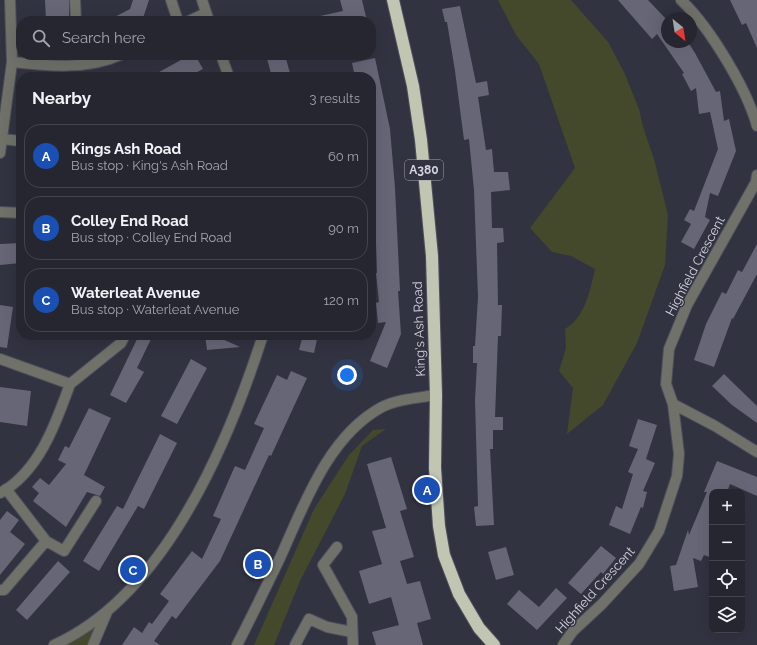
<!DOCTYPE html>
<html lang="en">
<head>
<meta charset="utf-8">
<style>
	body { margin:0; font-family:Raleway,sans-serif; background:#32323d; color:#f1f3f6 }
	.controls { position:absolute; right:12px; bottom:12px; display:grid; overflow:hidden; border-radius:8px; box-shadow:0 4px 16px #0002 }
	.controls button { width:36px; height:36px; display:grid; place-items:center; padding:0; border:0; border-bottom:1px solid #42434d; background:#262631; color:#f1f3f6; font:20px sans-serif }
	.compass { position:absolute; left:661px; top:12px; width:36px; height:36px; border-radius:50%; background:#262631; box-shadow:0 4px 16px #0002; rotate:150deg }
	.you { position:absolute; left:347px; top:375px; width:14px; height:14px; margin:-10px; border:3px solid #fff; border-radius:50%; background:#1a73e8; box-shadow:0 0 0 6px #1a73e833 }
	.badge { display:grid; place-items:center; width:26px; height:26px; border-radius:50%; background:#95b2f1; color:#fff; font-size:13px; font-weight:700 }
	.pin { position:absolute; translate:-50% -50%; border:2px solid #fff; box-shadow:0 1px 4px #0006 }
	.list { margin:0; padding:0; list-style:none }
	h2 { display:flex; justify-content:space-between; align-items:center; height:52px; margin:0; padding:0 16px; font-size:17px }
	h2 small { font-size:13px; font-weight:400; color:#a4a5ab }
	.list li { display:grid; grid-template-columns:26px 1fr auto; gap:12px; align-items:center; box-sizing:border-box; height:64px; margin:0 8px 8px; padding:0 8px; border:1px solid #42434d; border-radius:16px }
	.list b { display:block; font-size:15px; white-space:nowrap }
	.list p { margin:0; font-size:13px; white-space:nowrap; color:#a4a5ab }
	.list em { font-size:13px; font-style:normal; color:#a4a5ab }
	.icon { flex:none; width:22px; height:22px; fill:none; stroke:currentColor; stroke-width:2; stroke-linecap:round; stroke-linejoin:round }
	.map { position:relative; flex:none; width:757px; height:645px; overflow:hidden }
	.search { position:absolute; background:#262631; box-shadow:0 4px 16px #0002; left:16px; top:16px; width:360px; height:44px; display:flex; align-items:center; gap:10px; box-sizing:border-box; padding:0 14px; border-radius:16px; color:#a4a5ab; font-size:15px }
	.panel { position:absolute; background:#262631; box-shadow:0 4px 16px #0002; left:16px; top:72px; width:360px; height:268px; border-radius:16px }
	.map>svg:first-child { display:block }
	.green { fill:#43492a }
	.building { fill:#667 }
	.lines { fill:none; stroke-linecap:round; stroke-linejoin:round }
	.minor-casing { stroke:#4f505d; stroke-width:12 }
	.highway-casing { stroke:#4f505d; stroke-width:14 }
	.minor { stroke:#70726a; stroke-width:10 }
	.highway { stroke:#c1c6b3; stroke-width:12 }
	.labels { text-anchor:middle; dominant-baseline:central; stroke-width:3; stroke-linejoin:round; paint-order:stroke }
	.shield { fill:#323341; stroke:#a3a4af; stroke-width:1 }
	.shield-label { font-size:12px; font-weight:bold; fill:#d4d5de }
	.street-label { font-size:13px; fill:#d4d5de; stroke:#323341 }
</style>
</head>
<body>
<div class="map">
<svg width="757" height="645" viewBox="0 0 757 645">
	<rect width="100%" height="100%" fill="#323341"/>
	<path class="green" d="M498,0h73l37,42 16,30 15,37 4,18 11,32 14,56 -3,50 -28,78 -34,62 -36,29 6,-46 -14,-17 7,-23 -1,-19c20,-12 25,-38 30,-60l-24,-13 -19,-4 -22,-24 45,-60 -36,-104 -23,-29z
		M386,429l-24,17 -17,48 -45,87 -26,64h-20l60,-136 35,-54 24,-25z
		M107,612l-14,33h-39z"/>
	<path class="building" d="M45,0h24v21h-23z
		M133,0h16l-7,21h-35l23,-12z
		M340,0h22l5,21h-46l-1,-5 23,-5z
		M618,0h30l19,20v22h21l7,11 21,39 4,-1 4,30 5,-2 7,32 -18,45 -8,-3 -5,24 5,3 -16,29 -13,-7 10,-18 -7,-4 6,-11 4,2 24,-62 -8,-37 -11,2 -3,-26 -5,3 -9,-17 2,-1 -27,-39 -5,5z
		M730,0h27v48l-11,-25 -4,2z
		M460,6l16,77 11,-2 2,14 -11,2 8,53 6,-1 2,23h14l2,18 -19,2 1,36h11l1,14 -7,1 1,62h4l-1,31h-3l-3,81h8v13h-10v19h-3l4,76 -18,1 -2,-19 4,-1 -3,-106 2,-37h-4v-17h2l3,-49 -4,-107 -5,-51 -5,1 -9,-69 -8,-49h-2l-3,-13z
		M190,55h5l8,14 -15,8h-38z
		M266,55h19l6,22h-19z
		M375,58l15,71 5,59 5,103h-2l3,43 -14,34 -17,-7 16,-39 -8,1 -2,-20 3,-1 -3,-29h1l-2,-60 -2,-31h-2v-105h-16l-3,-14z
		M21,243v20l-21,2v-21z
		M757,244v30l-24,45 -1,-1 -18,49 -20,-7 12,-36 16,-32 4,2 12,-24 4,2z
		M0,305l13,2 -6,41 -7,-1z
		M139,335h14l-16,33 7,4 -18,31 -16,-8z
		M205,335h17l-2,3 20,9 -33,3z
		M303,335h15l-4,18 -15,-3z
		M191,359l16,9 -30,56 -16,-8z
		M291,371l16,7 -36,78 -2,-1 -49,106 -44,58 -4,-3 -18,25 6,4h-38l12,-18 8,6 7,-11 3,2 17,-23 -9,-7 32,-43 10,8 19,-40 -8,-3 22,-50 10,4 19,-42 -10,-4 23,-49 10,5z
		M724,374l33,32v17l-25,-18 -20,-19z
		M0,387l31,4 -4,35 -27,-4z
		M89,408l22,10 -27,57 21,12 -5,9 -13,-4 -21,35 -33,-26 6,-8 -7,-6 8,-9 9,7 17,-21 -8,-4 7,-14 4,2z
		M638,419l19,6 -11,34 9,4 -12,28 4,1 -4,16 -2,-1 -11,27 -21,-9 7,-19 6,3 11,-35 -5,-2 10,-23 -9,-3z
		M160,434l17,9 -33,66 -6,-3 -39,65 -16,-10 34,-55 6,3z
		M391,457l16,52 -7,2 14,46 -14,4 7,23 13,-3 11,38 -14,4 6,22h-47l-4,-13 27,-7 -8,-28 -22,7 -10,-33 23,-7 -10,-33 14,-3 -19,-64z
		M717,461l40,16v19l-27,-12 -3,8h-15v66l-8,-3 -3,6 -8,-3 5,29 -24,4 -4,-25 6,-1 12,-35 1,5 18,-43h-3z
		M7,511l12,9 -9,12 15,12 -25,31v-55z
		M601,546l15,12 -13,16 -2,-2 -20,22 -13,-11z
		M506,547l8,28 -18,5 -8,-28z
		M58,561l12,11 -43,48 -11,-10z
		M556,588l11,10 -30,32 -30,-26 12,-14 20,17z"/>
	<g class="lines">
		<g class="minor-casing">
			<path id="minor" d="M75,0l1,21
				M171,0l7,21
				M202,0l7,21
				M681,0c28,26 66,89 76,126
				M189,21l17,-8
				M221,55l8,22
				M12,62c35,4 76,8 108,-7
				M2,139l19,2
				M0,153l12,-91 -2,-62
				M0,212l21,1
				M0,359l70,25c-14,39 -31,88 -70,109
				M70,384l51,-41 4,-8
				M673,404l42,22 42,26
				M6,489l40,52 18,10 32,-50
				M337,547l-14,18 29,52 1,28
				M0,590h4l42,-49
				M54,645c111,-50 174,-201 209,-310
				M93,645l14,-33
				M237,645c15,-29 29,-58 43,-87 24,-53 48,-122 102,-151 16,-8 36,-9 54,-12
				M295,645l14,-26 18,8 25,5
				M563,645l10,-14 29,-27 37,-40 20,-33 18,-55 2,-22 -6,-50 -7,-20 3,-35 18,-44 69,-123 1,-7"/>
		</g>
		<g class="highway-casing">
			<path id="highway" d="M393,0l20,86 8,54 11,116 4,139 -1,73 4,58 5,29 15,39 20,34 15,17"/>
		</g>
		<use href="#minor" class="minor"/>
		<use href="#highway" class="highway"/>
	</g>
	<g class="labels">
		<rect class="shield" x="405" y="160" width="38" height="20" rx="3"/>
		<g class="shield-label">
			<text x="424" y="170">A380</text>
		</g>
		<g class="street-label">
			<text transform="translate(695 266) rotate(-62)">Highfield Crescent</text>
			<text transform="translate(419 329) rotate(-92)">King's Ash Road</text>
			<text transform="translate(595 590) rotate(-48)">Highfield Crescent</text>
		</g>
	</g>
</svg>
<div class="controls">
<button>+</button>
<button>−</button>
<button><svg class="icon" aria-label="locate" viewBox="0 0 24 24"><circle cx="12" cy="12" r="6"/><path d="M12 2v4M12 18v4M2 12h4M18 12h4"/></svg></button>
<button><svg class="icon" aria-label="layers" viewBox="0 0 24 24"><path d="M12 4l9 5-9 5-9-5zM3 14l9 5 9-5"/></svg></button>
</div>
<svg class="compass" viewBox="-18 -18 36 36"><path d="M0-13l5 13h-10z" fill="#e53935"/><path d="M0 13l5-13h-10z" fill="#a4a5ab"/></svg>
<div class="you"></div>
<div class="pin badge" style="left:427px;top:490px;background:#1a4fb4">A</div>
<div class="pin badge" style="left:258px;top:564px;background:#1a4fb4">B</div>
<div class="pin badge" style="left:133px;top:570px;background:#1a4fb4">C</div>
<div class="search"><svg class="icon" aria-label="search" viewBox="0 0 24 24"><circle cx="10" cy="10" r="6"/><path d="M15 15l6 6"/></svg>Search here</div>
<section class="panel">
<h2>Nearby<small>3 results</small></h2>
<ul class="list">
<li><span class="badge" style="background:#1a4fb4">A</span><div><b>Kings Ash Road</b><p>Bus stop · King's Ash Road</p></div><em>60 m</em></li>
<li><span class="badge" style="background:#1a4fb4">B</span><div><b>Colley End Road</b><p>Bus stop · Colley End Road</p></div><em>90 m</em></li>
<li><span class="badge" style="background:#1a4fb4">C</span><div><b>Waterleat Avenue</b><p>Bus stop · Waterleat Avenue</p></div><em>120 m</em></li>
</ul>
</section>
</div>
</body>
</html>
